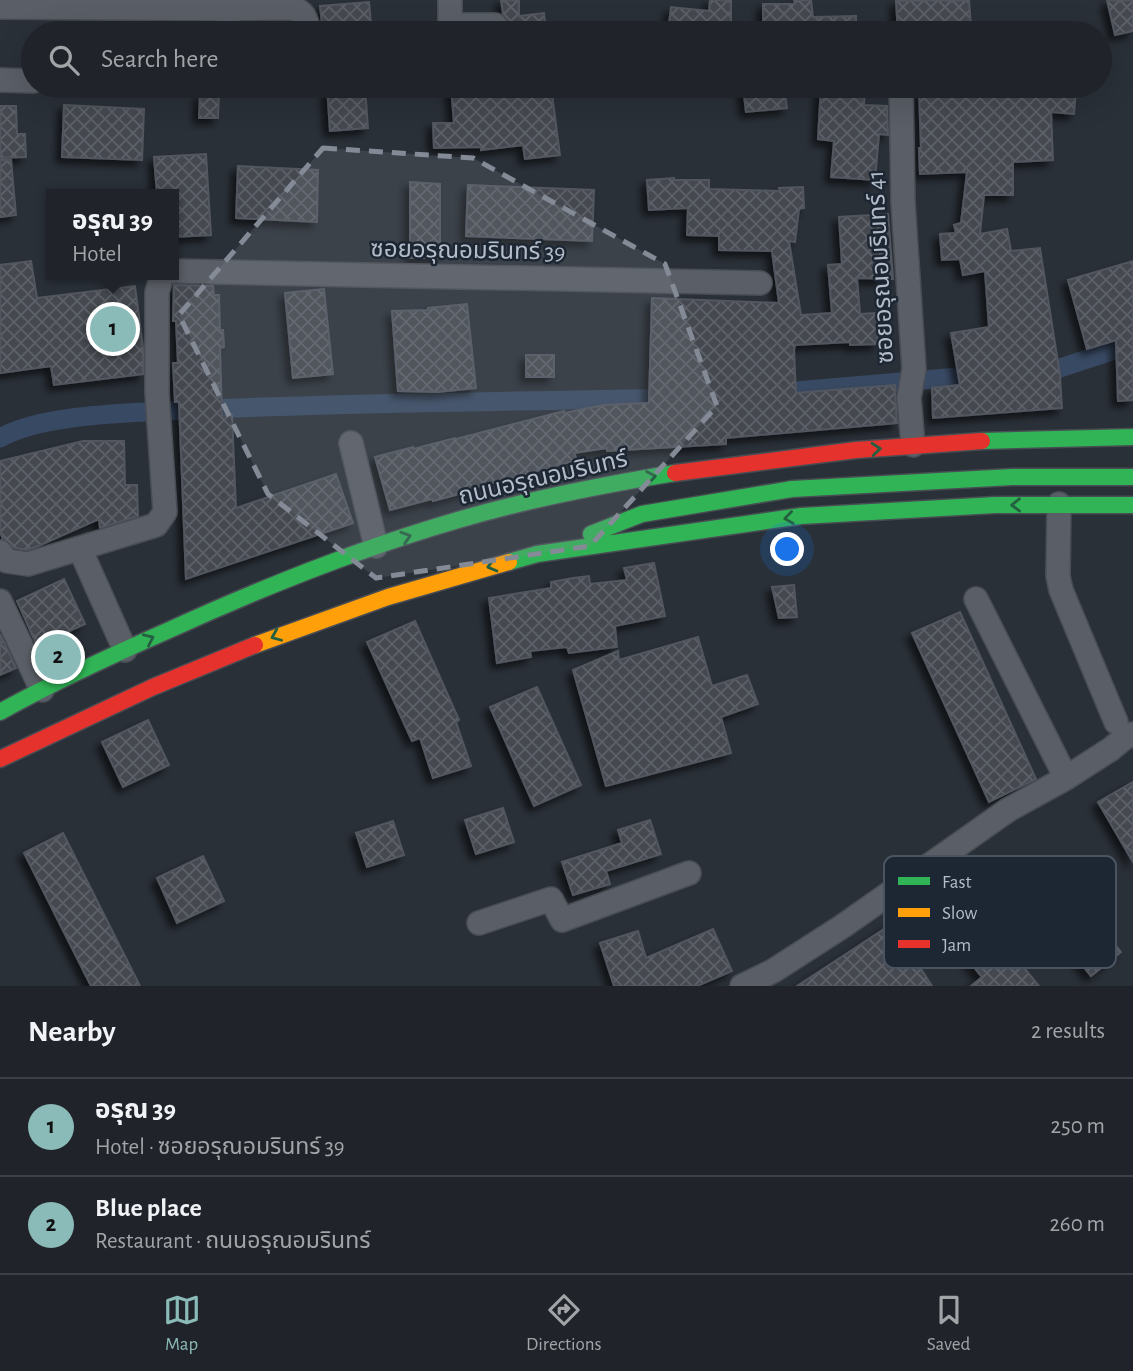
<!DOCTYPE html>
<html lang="en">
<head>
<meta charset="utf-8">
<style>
	body { margin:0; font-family:"Alegreya Sans","Noto Sans Thai",sans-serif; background:#282c32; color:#f1f3f6 }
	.you { position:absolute; left:788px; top:550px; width:24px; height:24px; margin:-18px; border:5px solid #fff; border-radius:50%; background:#1a73e8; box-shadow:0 0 0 10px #1a73e833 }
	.badge { display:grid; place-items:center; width:46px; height:46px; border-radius:50%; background:#8bbbb9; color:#111; font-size:23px; font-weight:700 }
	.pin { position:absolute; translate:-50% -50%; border:4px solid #fff; box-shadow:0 2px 7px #0006 }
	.popup { position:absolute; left:46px; top:189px; width:133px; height:91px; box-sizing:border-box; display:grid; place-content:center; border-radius:0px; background:#20242a; filter:drop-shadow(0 2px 5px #0005); font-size:23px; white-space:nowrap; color:#a2a4a8 }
	.popup b { font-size:26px; color:#f1f3f6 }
	.popup::after { content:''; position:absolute; left:50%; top:100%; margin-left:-14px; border:14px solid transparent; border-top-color:#20242a }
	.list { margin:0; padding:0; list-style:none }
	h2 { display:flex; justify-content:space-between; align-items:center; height:91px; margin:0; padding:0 28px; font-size:30px }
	h2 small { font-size:23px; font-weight:400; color:#a2a4a8 }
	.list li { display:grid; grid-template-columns:46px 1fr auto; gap:21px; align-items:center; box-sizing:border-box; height:98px; padding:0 28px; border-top:2px solid #3d4147 }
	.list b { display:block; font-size:26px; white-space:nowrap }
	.list p { margin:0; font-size:23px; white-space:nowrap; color:#a2a4a8 }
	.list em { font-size:23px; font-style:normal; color:#a2a4a8 }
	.icon { flex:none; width:38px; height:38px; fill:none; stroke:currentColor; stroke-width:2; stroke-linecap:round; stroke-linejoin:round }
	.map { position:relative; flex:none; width:1133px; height:986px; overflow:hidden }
	.search { position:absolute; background:#20242a; box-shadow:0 7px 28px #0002; left:21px; right:21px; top:21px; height:77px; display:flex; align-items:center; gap:18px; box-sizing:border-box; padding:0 24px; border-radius:38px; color:#a2a4a8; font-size:26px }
	.sheet { height:287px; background:#20242a }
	nav { display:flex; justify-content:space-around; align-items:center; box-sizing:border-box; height:98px; border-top:2px solid #3d4147; background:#20242a; font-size:19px; color:#a2a4a8 }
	nav a { display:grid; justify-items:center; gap:4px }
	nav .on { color:#8bbbb9 }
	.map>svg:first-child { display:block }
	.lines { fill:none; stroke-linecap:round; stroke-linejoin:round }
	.canal { stroke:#384963; stroke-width:19 }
	.building { fill:url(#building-cross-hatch); stroke:#52575f; stroke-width:2; filter:url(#shadow) }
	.street-casing { stroke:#484c53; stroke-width:26 }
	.fast-casing { stroke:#484c53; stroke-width:19 }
	.slow-casing { stroke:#484c53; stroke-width:19 }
	.jam-casing { stroke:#484c53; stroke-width:19 }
	.street { stroke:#5a5e66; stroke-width:23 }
	.fast { stroke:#30b455; stroke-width:16 }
	.slow { stroke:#ff9f0a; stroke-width:16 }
	.jam { stroke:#e5322d; stroke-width:16 }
	.oneway { stroke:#255f41 }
	.marked { fill:#848b96; fill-opacity:0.2; stroke:#848b96; stroke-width:5; stroke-dasharray:14 9; stroke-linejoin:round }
	.labels { text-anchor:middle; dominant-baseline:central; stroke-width:5; stroke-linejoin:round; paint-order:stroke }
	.street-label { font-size:24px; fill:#b4bcc9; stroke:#1d2633 }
	.key { fill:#1d2633; stroke:#4a5360; stroke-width:2 }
	.key-label { font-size:19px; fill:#b4bcc9 }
</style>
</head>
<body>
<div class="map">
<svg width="1133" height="986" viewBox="0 0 1133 986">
	<defs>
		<pattern id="building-cross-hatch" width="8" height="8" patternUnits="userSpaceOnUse" patternTransform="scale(1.75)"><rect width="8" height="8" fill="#444950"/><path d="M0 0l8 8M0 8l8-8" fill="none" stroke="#5d6168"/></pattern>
		<filter id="shadow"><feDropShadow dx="-5.5" dy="5.5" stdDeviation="3.5" flood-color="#0009"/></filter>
	</defs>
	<rect width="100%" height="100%" fill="#2a3038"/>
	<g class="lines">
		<path class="canal" d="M1033,371l21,-1 79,-26
			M772,393l210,-18
			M0,438c44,-25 135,-25 187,-28 163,-8 326,-8 488,-12"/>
	</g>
	<path class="building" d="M501,0h18v16l25,-3 2,20h-40l3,-9 -6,-10z
		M710,0h21v33h-22v-4l-40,-5 2,-17 38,4z
		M794,0h17l2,17 43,-1v17h-93v-29h32z
		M969,0l2,27 -46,3 1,3h-28l-2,-32z
		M1107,0h26v31l-18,4z
		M369,2l3,31h-49l-3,-27z
		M111,22h58v11h-58z
		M327,86h38l3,42 -38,3z
		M469,86h82l9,69 -35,4 -2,-14 -42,5v-3l-47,1 -1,-25h21l-3,-36z
		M743,86h41l3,22 -41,4z
		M821,86h44l-1,19 23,1 1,29 -9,-1 -4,46 -44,-3 3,-36 -16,-2z
		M1007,86h41v2l28,3 -2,23 -23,-2 2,48 -40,2v33h-29l-4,39 27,-5 4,22 29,-3 20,127 2,33 -129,10 -1,-30 28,-3 -9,-52 38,-6 -4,-56 -22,4 -3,-16 -18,1 -2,-26 16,-1 -2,-8 7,-2 6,-51 -47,2 -1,-26h2l-2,-57 39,-2v6h49z
		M200,94h19l-1,24h-19z
		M64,105l80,4 -2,51 -80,-3z
		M0,106h16l1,28h8l1,23 -26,1z
		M206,154l5,81 -37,2v-43h-17l-3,-37z
		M0,160h11l5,55 -16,2z
		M238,166l80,4 -1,52 -81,-4z
		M674,178v2h35v9l71,2 -1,-3 24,-1 1,21 -5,1 -4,33 -6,-1 12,74 31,-2 -4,-48 14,-1 -3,-47 49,-3 5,65 -36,-1 3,36 16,-1 2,31 -28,1v-3l-55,3 -1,5 2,43 99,-8 2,38 -171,15v6l-119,7v-3l-33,5 3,7 -108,29 1,2 -37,10 -1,-2 -42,11 -15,-53 38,-10v2l42,-11 1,1 108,-28v2l40,-8 45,-2 3,-105 127,5 -7,-52 -53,-1v-14l-32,-1 1,-27 -39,2 -2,-30z
		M410,182l30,2v74h-30z
		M468,185l126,5 -2,51 -126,-5z
		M31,261l6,37 98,-12 8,62v26l-89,11 -3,-19 -51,7v-108z
		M1133,261v139l-15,1 -2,-61 -29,9 -19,-69z
		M174,285l39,1 1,9h5l1,35h3l1,17 -4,1 2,68 10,-1 4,93 100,-34 17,49 -167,56 -7,-177h-4l-2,-39h5l-2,-42h-3z
		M324,289l9,85 -40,4 -8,-85z
		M467,304l9,84 -39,4 -39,-1 -6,-80 36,-1v-2z
		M526,355h28v22h-28z
		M83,441h41l1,44h12l1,31 -38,12 -1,-9 -63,28 -9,3 -12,-2 -12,-9 -3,-7v-71z
		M654,563l11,53 -50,10 2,21 -48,6 -2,-6 -37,4 1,6 -34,6 -8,-65 62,-10v-6l22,-4 16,-2 1,8 37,-4 -3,-12z
		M64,579l21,45 -48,22 -20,-45z
		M794,585l3,32 -18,1 -7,-31z
		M960,612l76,167 -47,23 -77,-169z
		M415,621l44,99 -3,2 15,44 -38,12 -13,-40 -8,3 -45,-99z
		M0,634l16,34 -16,7z
		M698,637l14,49 35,-11 11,29 -37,13 10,36 -125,33 -33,-116 45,-19 1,9z
		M537,687l44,98 -47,21 -44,-99z
		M148,720l21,45 -46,22 -21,-45z
		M1133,782v80l-35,-60z
		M503,808l11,34 -38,12 -11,-34z
		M650,820l11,34 -55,17 4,13 -37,11 -11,-33 60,-19 -4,-13z
		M393,821l11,34 -37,12 -11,-34z
		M63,833l77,153h-49l-67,-133z
		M203,856l21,45 -47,22 -20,-45z
		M963,878l25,39 -4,2 55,67h-68l11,-9 -30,-37 -11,7 -25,-38z
		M1096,920l25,32 -30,24 -25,-31z
		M892,924l40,62h-135z
		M713,929l19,42 -35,15h-83l-14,-43 38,-12 8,27z"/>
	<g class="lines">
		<g class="street-casing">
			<path id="street" d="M450,0v20l4,5h41
				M0,7l228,2 63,-1c13,3 15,10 18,23
				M228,9l1,24
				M0,80l33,1
				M901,86l2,116 11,167 -5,29 4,47
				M174,271l586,12
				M351,443l25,103
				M1059,504l-1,72 3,14 55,132
				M80,549l45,101
				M0,552l7,9 21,3 128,-39 9,-13 -8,-119v-101l5,-17
				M976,599l90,179
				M0,601l42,89
				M479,923l72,-24 11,21 127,-47
				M742,986l31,-15 70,-45 165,-116 58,-32 45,-29 12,-10 10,-5"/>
		</g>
		<g class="fast-casing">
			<path id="fast" d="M982,441l151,-4
				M591,534l51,-20 150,-25 220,-12h121
				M509,562l28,-8 264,-38 194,-11h138
				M0,712c54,-30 110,-56 167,-81 94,-43 191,-82 291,-111 71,-21 144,-35 217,-47"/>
		</g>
		<g class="slow-casing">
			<path id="slow" d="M255,645l133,-48 121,-35"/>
		</g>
		<g class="jam-casing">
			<path id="jam" d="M675,473l181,-23 126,-9
				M0,759l153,-72 102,-42"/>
		</g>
		<use href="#street" class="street"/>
		<use href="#fast" class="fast"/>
		<use href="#slow" class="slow"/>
		<use href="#jam" class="jam"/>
	</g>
	<defs><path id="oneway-chevron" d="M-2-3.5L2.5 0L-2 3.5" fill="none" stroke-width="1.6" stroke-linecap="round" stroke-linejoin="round" transform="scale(1.75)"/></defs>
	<g class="oneway">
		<use href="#oneway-chevron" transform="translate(876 449) rotate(-5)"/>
		<use href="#oneway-chevron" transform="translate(651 477) rotate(-9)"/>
		<use href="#oneway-chevron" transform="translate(1016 505) rotate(179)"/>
		<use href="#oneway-chevron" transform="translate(789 518) rotate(172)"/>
		<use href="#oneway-chevron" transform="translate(406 537) rotate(-18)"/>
		<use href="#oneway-chevron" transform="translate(492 566) rotate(165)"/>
		<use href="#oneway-chevron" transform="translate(276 636) rotate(157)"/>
		<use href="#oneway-chevron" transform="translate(149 639) rotate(-25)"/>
	</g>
	<path class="marked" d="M323,148l150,10 192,106 52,142 -127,140 -214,32 -108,-84 -89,-179z"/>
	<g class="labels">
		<g class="street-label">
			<text transform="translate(468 251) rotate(1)">ซอยอรุณอมรินทร์ 39</text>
			<text transform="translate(881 267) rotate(-93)">ซอยอรุณอมรินทร์ 41</text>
			<text transform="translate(543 478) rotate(-13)">ถนนอรุณอมรินทร์</text>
		</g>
	</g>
	<rect x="884" y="856" width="232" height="112" rx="10" class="key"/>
	<rect x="898" y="877" width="32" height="8" fill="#30b455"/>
	<rect x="898" y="908" width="32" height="9" fill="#ff9f0a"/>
	<rect x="898" y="940" width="32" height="8" fill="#e5322d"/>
	<g class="key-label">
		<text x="942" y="888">Fast</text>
		<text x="942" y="919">Slow</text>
		<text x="942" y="951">Jam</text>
	</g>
</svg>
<div class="you"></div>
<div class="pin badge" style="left:113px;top:329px">1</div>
<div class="popup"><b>อรุณ 39</b>Hotel</div>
<div class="pin badge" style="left:58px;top:657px">2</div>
<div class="search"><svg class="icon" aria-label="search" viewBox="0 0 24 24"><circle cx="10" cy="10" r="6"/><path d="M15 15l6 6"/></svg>Search here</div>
</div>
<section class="sheet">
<h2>Nearby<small>2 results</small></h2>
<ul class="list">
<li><span class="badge">1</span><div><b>อรุณ 39</b><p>Hotel · ซอยอรุณอมรินทร์ 39</p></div><em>250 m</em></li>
<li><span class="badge">2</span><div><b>Blue place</b><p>Restaurant · ถนนอรุณอมรินทร์</p></div><em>260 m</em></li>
</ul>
</section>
<nav>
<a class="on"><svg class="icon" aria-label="map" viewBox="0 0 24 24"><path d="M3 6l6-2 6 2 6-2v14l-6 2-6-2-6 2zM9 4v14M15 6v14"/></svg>Map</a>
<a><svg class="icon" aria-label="directions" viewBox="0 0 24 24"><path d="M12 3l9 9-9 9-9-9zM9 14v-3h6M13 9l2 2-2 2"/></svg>Directions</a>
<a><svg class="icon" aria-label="saved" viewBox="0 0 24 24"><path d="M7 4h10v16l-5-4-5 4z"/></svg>Saved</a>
</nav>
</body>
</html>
